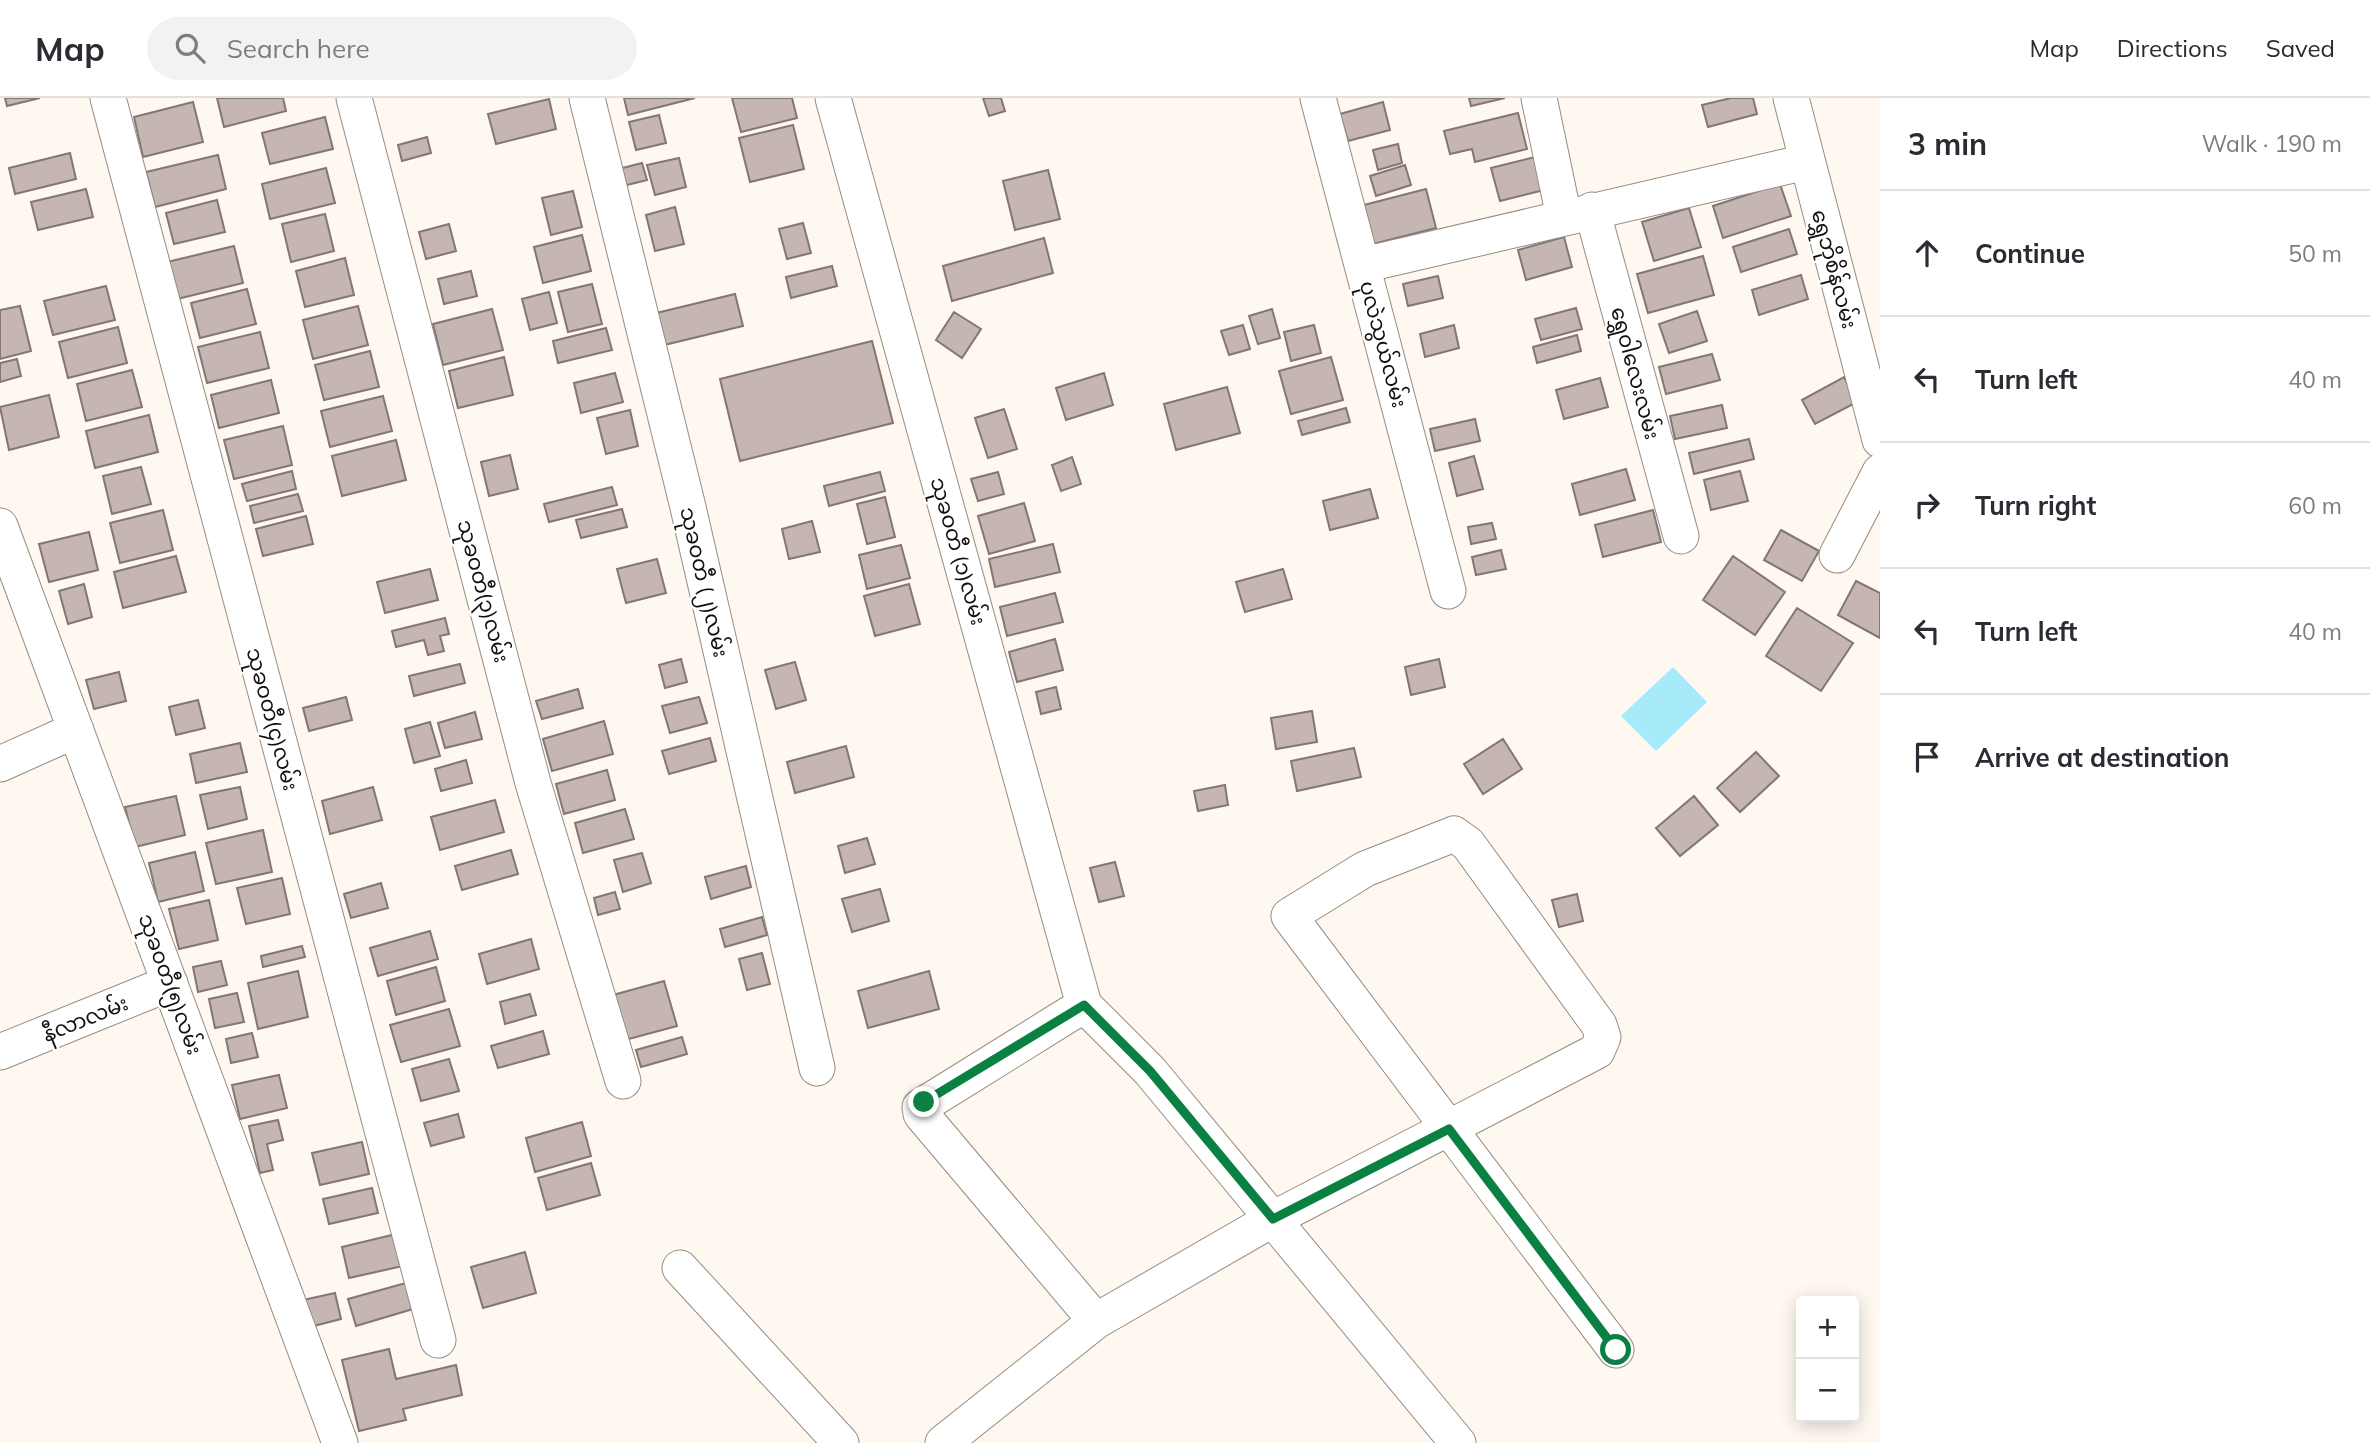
<!DOCTYPE html>
<html lang="en">
<head>
<meta charset="utf-8">
<style>
	body { margin:0; font-family:Mulish,"Noto Sans Myanmar",sans-serif; background:#f2f2f3; color:#2b2b33 }
	.controls { position:absolute; right:21px; bottom:21px; display:grid; overflow:hidden; border-radius:7px; box-shadow:0 4px 18px #0003 }
	.controls button { width:63px; height:63px; display:grid; place-items:center; padding:0; border:0; border-bottom:2px solid #e1e1e2; background:#fff; color:#2b2b33; font:35px sans-serif }
	.stop { position:absolute; width:21px; height:21px; margin:-16px; border:5px solid #0b8043; border-radius:50%; background:#fff }
	.stop.end { background:#0b8043; border-color:#fff; box-shadow:0 2px 7px #0008 }
	.list { margin:0; padding:0; list-style:none }
	h2 { display:flex; justify-content:space-between; align-items:center; height:91px; margin:0; padding:0 28px; font-size:30px }
	h2 small { font-size:23px; font-weight:400; color:#7c7c81 }
	.list li { display:grid; grid-template-columns:46px 1fr auto; gap:21px; align-items:center; box-sizing:border-box; height:126px; padding:0 28px; border-top:2px solid #e1e1e2 }
	.list b { display:block; font-size:26px; white-space:nowrap }
	.list em { font-size:23px; font-style:normal; color:#7c7c81 }
	.icon { flex:none; width:38px; height:38px; fill:none; stroke:currentColor; stroke-width:2; stroke-linecap:round; stroke-linejoin:round }
	.map { position:relative; flex:none; width:1880px; height:1345px; overflow:hidden }
	header { display:flex; align-items:center; gap:42px; box-sizing:border-box; height:98px; padding:0 35px; background:#fff; border-bottom:2px solid #e1e1e2 }
	header strong { font-size:33px }
	nav { display:flex; gap:38px; margin-inline-start:auto; font-size:24px }
	.search { width:490px; height:63px; background:#f2f2f3; display:flex; align-items:center; gap:18px; box-sizing:border-box; padding:0 24px; border-radius:38px; color:#7c7c81; font-size:26px }
	main { display:flex }
	aside { flex:1; background:#fff }
	.map>svg:first-child { display:block }
	.water { fill:#a7eaf9 }
	.building { fill:#c5b6b3; stroke:#837673; stroke-width:2 }
	.lines { fill:none; stroke-linecap:round; stroke-linejoin:round }
	.minor-casing { stroke:#958c82; stroke-width:37 }
	.minor { stroke:#fff; stroke-width:35 }
	.route { stroke:#0b8043; stroke-width:9 }
	.labels { text-anchor:middle; dominant-baseline:central; stroke-width:5; stroke-linejoin:round; paint-order:stroke }
	.street-label { font-size:21px; fill:#120f0c; stroke:#fff }
</style>
</head>
<body>
<header>
<strong>Map</strong>
<div class="search"><svg class="icon" aria-label="search" viewBox="0 0 24 24"><circle cx="10" cy="10" r="6"/><path d="M15 15l6 6"/></svg>Search here</div>
<nav><a>Map</a><a>Directions</a><a>Saved</a></nav>
</header>
<main>
<div class="map">
<svg width="1880" height="1345" viewBox="0 0 1880 1345">
	<rect width="100%" height="100%" fill="#fef8f1"/>
	<path class="water" d="M1673,569l34,35 -51,49 -35,-35z"/>
	<path class="building" d="M5,0h35l-33,8z
		M217,0h66l3,13 -62,16z
		M624,0h71l-67,17z
		M732,0h60l5,20 -56,14z
		M983,0h18l4,13 -16,5z
		M1469,0h36l-34,8z
		M1731,0h22l4,16 -49,13 -6,-22z
		M549,1l7,30 -60,15 -8,-30z
		M193,4l10,40 -60,15 -9,-40z
		M1383,4l7,28 -42,11 -8,-27z
		M1518,15l9,36 -52,13 -3,-13 -22,5 -6,-23z
		M659,17l7,28 -30,7 -7,-28z
		M325,19l8,32 -63,15 -8,-31z
		M793,27l11,44 -54,13 -11,-44z
		M427,39l4,16 -29,8 -4,-16z
		M1398,46l4,19 -24,7 -5,-20z
		M70,55l6,26 -61,15 -6,-26z
		M218,57l8,34 -71,18 -9,-35z
		M1535,59l9,33 -44,11 -9,-33z
		M679,60l7,29 -31,8 -8,-30z
		M642,65l5,17 -32,8 -4,-17z
		M1405,67l6,20 -35,11 -6,-20z
		M326,70l9,35 -65,16 -8,-35z
		M1048,72l12,49 -45,11 -12,-49z
		M1780,86l11,32 -68,22 -10,-32z
		M86,91l7,28 -55,13 -7,-28z
		M1426,91l10,39 -63,16 -9,-39z
		M573,93l9,36 -31,8 -9,-37z
		M217,102l8,32 -51,12 -8,-31z
		M675,109l9,37 -29,7 -9,-36z
		M1689,110l12,39 -47,14 -12,-39z
		M325,116l9,37 -43,11 -9,-38z
		M803,125l8,30 -24,6 -8,-30z
		M449,126l7,27 -30,8 -7,-27z
		M1789,131l8,25 -56,18 -8,-25z
		M582,137l9,36 -48,12 -9,-36z
		M1564,139l8,30 -46,13 -8,-30z
		M1044,140l9,35 -101,28 -9,-35z
		M234,148l9,37 -66,16 -10,-37z
		M1703,158l11,39 -66,18 -11,-39z
		M345,160l9,37 -49,12 -9,-36z
		M832,168l5,20 -46,12 -5,-21z
		M471,173l6,25 -33,8 -6,-25z
		M1801,177l7,24 -49,16 -7,-25z
		M1438,178l5,22 -35,8 -5,-22z
		M592,186l10,40 -34,8 -10,-40z
		M106,188l9,34 -62,15 -9,-34z
		M247,191l9,35 -56,14 -9,-35z
		M549,194l8,31 -27,7 -8,-31z
		M735,196l8,32 -87,21 -8,-32z
		M20,208l11,45 -31,8v-49z
		M358,208l10,39 -55,14 -10,-39z
		M1576,210l6,21 -41,11 -6,-21z
		M492,211l11,41 -60,15 -10,-41z
		M1272,211l8,29 -22,6 -9,-28z
		M1697,213l10,30 -38,12 -10,-29z
		M954,214l27,17 -19,29 -26,-18z
		M1243,227l7,24 -21,6 -8,-24z
		M1314,227l7,28 -30,8 -7,-29z
		M1454,227l5,23 -34,9 -5,-23z
		M118,229l9,36 -59,15 -9,-36z
		M606,230l6,22 -54,13 -5,-22z
		M260,234l9,36 -62,15 -9,-36z
		M1577,237l4,16 -44,12 -4,-16z
		M872,243l21,82 -153,38 -20,-82z
		M370,253l9,36 -55,13 -9,-35z
		M1712,256l8,26 -54,14 -7,-27z
		M504,259l9,38 -55,13 -9,-37z
		M1331,259l12,43 -52,14 -12,-43z
		M17,261l4,17 -21,6v-19z
		M132,272l10,37 -56,14 -9,-37z
		M615,275l8,29 -42,11 -7,-30z
		M1104,275l9,32 -47,15 -10,-32z
		M1844,279l13,25 -42,22 -13,-24z
		M1600,280l8,29 -44,12 -8,-29z
		M271,282l8,33 -60,15 -8,-33z
		M1227,289l13,46 -64,17 -12,-46z
		M49,297l10,42 -50,13 -9,-43z
		M383,298l9,35 -62,16 -9,-36z
		M1722,307l5,23 -52,11 -5,-23z
		M1346,310l4,14 -48,13 -4,-14z
		M1004,311l13,40 -29,9 -13,-40z
		M630,312l8,36 -32,8 -9,-36z
		M149,317l9,37 -63,16 -9,-37z
		M1475,321l5,22 -45,10 -5,-22z
		M283,328l9,39 -58,14 -10,-39z
		M1749,341l5,20 -60,15 -5,-21z
		M396,342l10,40 -64,16 -10,-40z
		M510,357l8,34 -29,7 -8,-34z
		M1474,358l9,33 -26,7 -8,-33z
		M1072,359l9,27 -20,7 -9,-26z
		M141,369l10,37 -39,10 -9,-38z
		M1626,371l9,31 -55,15 -8,-31z
		M292,373l4,18 -49,12 -5,-17z
		M1740,373l8,30 -37,9 -7,-30z
		M880,374l5,19 -56,15 -5,-20z
		M998,374l6,22 -26,7 -7,-22z
		M612,389l5,18 -68,17 -5,-18z
		M1370,391l8,29 -48,12 -7,-29z
		M298,396l5,17 -49,12 -4,-17z
		M885,399l10,40 -28,7 -10,-40z
		M1024,405l11,38 -46,13 -11,-38z
		M622,411l5,18 -46,11 -5,-18z
		M163,412l10,40 -53,13 -10,-40z
		M1653,412l8,32 -58,15 -8,-32z
		M306,418l7,28 -50,12 -7,-27z
		M812,423l8,31 -31,7 -7,-30z
		M1492,425l4,16 -25,5 -3,-17z
		M1781,432l38,21 -17,30 -38,-21z
		M89,434l9,38 -49,12 -10,-38z
		M1053,446l7,28 -65,15 -6,-28z
		M901,447l9,33 -43,11 -8,-34z
		M1501,452l5,19 -30,6 -4,-18z
		M176,458l10,36 -63,16 -9,-36z
		M1733,458l52,36 -30,43 -52,-35z
		M657,461l9,34 -40,10 -9,-34z
		M430,471l8,31 -53,13 -8,-31z
		M1283,471l9,30 -47,13 -9,-30z
		M1856,483l24,12v45l-42,-23z
		M84,486l8,33 -24,7 -9,-33z
		M909,486l11,40 -45,12 -11,-40z
		M1055,495l8,29 -56,14 -7,-29z
		M1797,510l56,35 -32,48 -55,-35z
		M445,520l4,16 -9,2 4,15 -16,4 -4,-15 -28,7 -4,-16z
		M1055,541l8,31 -46,12 -8,-30z
		M681,561l6,23 -22,6 -6,-23z
		M1439,561l6,28 -34,8 -6,-28z
		M795,564l11,38 -30,9 -11,-39z
		M460,566l5,19 -51,13 -5,-20z
		M119,574l7,29 -32,8 -8,-29z
		M1056,589l5,22 -20,5 -5,-22z
		M578,591l5,19 -41,11 -6,-18z
		M346,599l6,23 -43,11 -6,-23z
		M699,599l8,26 -37,10 -8,-27z
		M198,602l7,28 -29,7 -7,-28z
		M1312,613l5,31 -41,7 -5,-31z
		M475,614l7,27 -37,9 -7,-25z
		M604,623l9,33 -61,17 -9,-32z
		M430,624l10,34 -26,7 -9,-34z
		M710,640l6,23 -47,13 -7,-23z
		M1503,641l19,30 -39,25 -19,-30z
		M240,645l7,29 -51,11 -6,-29z
		M846,648l8,31 -59,16 -8,-31z
		M1354,650l7,29 -64,14 -6,-30z
		M1756,654l23,24 -39,36 -23,-24z
		M466,662l6,23 -31,8 -6,-22z
		M607,672l8,30 -51,14 -8,-30z
		M1225,687l3,20 -30,6 -4,-20z
		M240,689l7,32 -39,10 -8,-34z
		M373,689l9,33 -52,14 -8,-33z
		M176,698l9,39 -50,12 -10,-40z
		M1694,698l24,29 -38,31 -24,-28z
		M495,702l9,32 -64,18 -9,-33z
		M625,711l9,30 -51,14 -8,-30z
		M263,732l9,42 -56,12 -10,-41z
		M867,740l8,26 -30,9 -7,-27z
		M511,752l7,24 -56,16 -7,-24z
		M195,754l9,39 -46,11 -9,-39z
		M642,755l9,30 -28,9 -9,-32z
		M1115,764l9,34 -25,6 -9,-34z
		M746,768l5,21 -40,12 -6,-22z
		M282,780l8,36 -44,10 -9,-36z
		M381,785l7,25 -37,10 -7,-24z
		M880,791l9,32 -37,11 -10,-33z
		M615,794l5,17 -22,6 -4,-17z
		M1577,796l6,27 -24,6 -7,-27z
		M209,802l9,40 -39,9 -10,-40z
		M762,819l5,18 -42,12 -5,-18z
		M430,833l8,28 -60,17 -8,-28z
		M531,841l8,30 -52,15 -8,-30z
		M302,848l3,11 -42,10 -2,-11z
		M762,855l8,31 -23,6 -8,-31z
		M221,863l6,24 -29,7 -5,-25z
		M436,869l9,34 -49,14 -9,-34z
		M298,873l10,46 -50,12 -10,-46z
		M929,873l10,38 -71,19 -10,-37z
		M664,883l13,45 -52,14 -12,-45z
		M237,895l7,29 -29,6 -6,-29z
		M530,896l6,21 -31,9 -5,-22z
		M449,911l11,37 -59,16 -11,-37z
		M543,933l6,23 -51,14 -7,-22z
		M252,935l6,24 -27,6 -5,-24z
		M682,939l5,17 -46,13 -5,-17z
		M449,961l10,32 -38,10 -9,-32z
		M279,977l8,33 -47,11 -8,-34z
		M458,1016l6,23 -33,9 -7,-23z
		M278,1022l5,20 -16,4 6,26 -13,3 -11,-47z
		M582,1024l9,34 -56,16 -9,-34z
		M362,1044l7,32 -49,11 -8,-32z
		M591,1065l9,32 -53,15 -9,-32z
		M372,1090l6,25 -49,11 -6,-25z
		M396,1136l7,32 -54,12 -7,-31z
		M525,1154l11,41 -53,15 -12,-41z
		M406,1185l7,26 -57,17 -8,-27z
		M335,1195l6,26 -31,8 -7,-27z
		M389,1251l7,30 60,-14 6,30 -59,14 3,11 -47,11 -17,-71z"/>
	<g class="lines">
		<g class="minor-casing">
			<path id="minor" d="M108,0l330,1242
				M354,0l179,685 90,298
				M587,0l100,405 130,565
				M833,0l251,907 66,66 308,372
				M1318,0l130,493
				M1539,0l25,119
				M1791,0l89,342
				M1592,112l89,326
				M1363,167l443,-103
				M0,428l340,917
				M1837,457l43,-83
				M0,666l76,-34
				M1084,907l-164,102 1,7 175,207
				M0,954l170,-69
				M680,1170l161,175
				M943,1345l153,-122 177,-102 324,-168 6,-14 -4,-12 -131,-181 -14,-10 -89,35 -76,47 327,434"/>
		</g>
		<use href="#minor" class="minor"/>
	</g>
	<g class="lines">
		<path class="route" d="M924,1004l160,-97 66,66 123,148 176,-90 167,221"/>
	</g>
	<g class="labels">
		<g class="street-label">
			<text transform="translate(1835 171) rotate(75)">ရွှေဘိုစိန်လမ်း</text>
			<text transform="translate(1384 246) rotate(75)">ပုလဲသွယ်လမ်း</text>
			<text transform="translate(1636 275) rotate(75)">ရွှေဝါလေးလမ်း</text>
			<text transform="translate(959 453) rotate(74)">သုခဝတီ (၁)လမ်း</text>
			<text transform="translate(705 484) rotate(77)">သုခဝတီ (၂)လမ်း</text>
			<text transform="translate(484 493) rotate(75)">သုခဝတီ(၃)လမ်း</text>
			<text transform="translate(273 621) rotate(75)">သုခဝတီ(၄)လမ်း</text>
			<text transform="translate(171 886) rotate(70)">သုခဝတီ(၅)လမ်း</text>
			<text transform="translate(85 920) rotate(-22)">နီလာလမ်း</text>
		</g>
	</g>
</svg>
<div class="controls">
<button>+</button>
<button>−</button>
</div>
<div class="stop" style="left:1616px;top:1252px"></div>
<div class="stop end" style="left:924px;top:1004px"></div>
</div>
<aside>
<h2>3 min<small>Walk · 190 m</small></h2>
<ul class="list">
<li><svg class="icon" aria-label="ahead" viewBox="0 0 24 24"><path d="M12 20V5M6 11l6-6 6 6"/></svg><div><b>Continue</b></div><em>50 m</em></li>
<li><svg class="icon" aria-label="left" viewBox="0 0 24 24"><path d="M17 20v-9H6M10 6l-5 5 5 5"/></svg><div><b>Turn left</b></div><em>40 m</em></li>
<li><svg class="icon" aria-label="right" viewBox="0 0 24 24"><path d="M7 20v-9h11M14 6l5 5-5 5"/></svg><div><b>Turn right</b></div><em>60 m</em></li>
<li><svg class="icon" aria-label="left" viewBox="0 0 24 24"><path d="M17 20v-9H6M10 6l-5 5 5 5"/></svg><div><b>Turn left</b></div><em>40 m</em></li>
<li><svg class="icon" aria-label="arrive" viewBox="0 0 24 24"><path d="M6 21V4h12l-3 4 3 4H6"/></svg><div><b>Arrive at destination</b></div></li>
</ul>
</aside>
</main>
</body>
</html>
